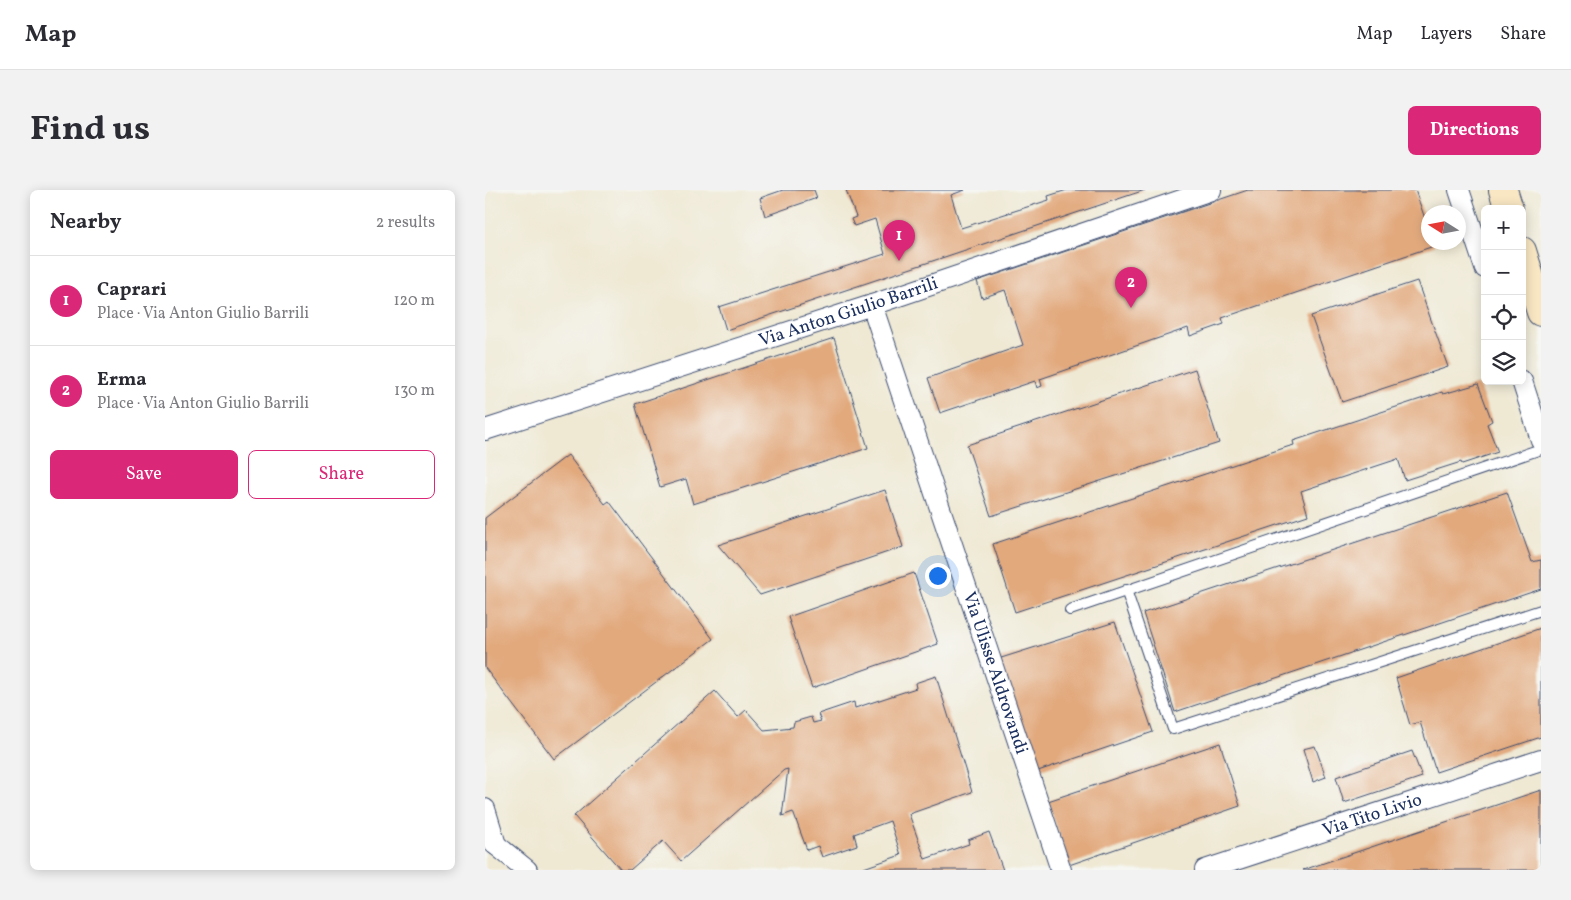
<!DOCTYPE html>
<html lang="en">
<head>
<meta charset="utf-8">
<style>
	body { margin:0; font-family:Vollkorn,serif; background:#f2f2f3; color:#2b2b33 }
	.controls { position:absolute; right:15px; top:15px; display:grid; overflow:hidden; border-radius:8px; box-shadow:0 2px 12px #0003 }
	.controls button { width:45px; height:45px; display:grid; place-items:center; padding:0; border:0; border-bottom:1px solid #e1e1e2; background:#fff; color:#2b2b33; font:25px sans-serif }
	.compass { position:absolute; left:936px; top:15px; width:45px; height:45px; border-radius:50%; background:#fff; box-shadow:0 2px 12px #0003; rotate:281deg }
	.you { position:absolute; left:452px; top:385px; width:18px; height:18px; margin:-12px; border:4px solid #fff; border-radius:50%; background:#1a73e8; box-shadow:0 0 0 8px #1a73e833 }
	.badge { display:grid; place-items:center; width:32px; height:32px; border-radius:50%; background:#db2777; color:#fff; font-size:16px; font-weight:700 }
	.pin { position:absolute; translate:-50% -41px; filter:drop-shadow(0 1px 2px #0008) }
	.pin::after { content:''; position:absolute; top:26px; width:18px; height:15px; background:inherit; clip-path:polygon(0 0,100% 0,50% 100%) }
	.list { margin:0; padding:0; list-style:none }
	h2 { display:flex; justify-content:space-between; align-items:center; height:65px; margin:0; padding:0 20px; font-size:21px }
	h2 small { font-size:16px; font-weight:400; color:#7c7c81 }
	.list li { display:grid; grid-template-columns:32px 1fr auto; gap:15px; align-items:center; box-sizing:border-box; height:90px; padding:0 20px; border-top:1px solid #e1e1e2 }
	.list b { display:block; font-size:19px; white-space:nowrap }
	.list p { margin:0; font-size:16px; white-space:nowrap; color:#7c7c81 }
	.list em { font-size:16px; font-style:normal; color:#7c7c81 }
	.actions { display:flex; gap:10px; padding:15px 20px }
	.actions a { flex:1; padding:11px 0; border:1px solid #db2777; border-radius:8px; text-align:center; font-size:18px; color:#db2777 }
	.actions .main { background:#db2777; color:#fff }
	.icon { flex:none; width:28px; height:28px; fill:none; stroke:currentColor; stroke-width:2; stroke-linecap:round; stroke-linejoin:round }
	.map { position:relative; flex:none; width:1056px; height:680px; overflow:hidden; border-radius:8px }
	header { display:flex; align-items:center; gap:30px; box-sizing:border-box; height:70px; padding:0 25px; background:#fff; border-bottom:1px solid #e1e1e2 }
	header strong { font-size:24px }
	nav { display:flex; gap:28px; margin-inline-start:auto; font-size:18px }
	.intro { display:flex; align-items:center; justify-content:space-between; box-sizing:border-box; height:120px; padding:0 30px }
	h1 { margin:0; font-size:35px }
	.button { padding:12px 22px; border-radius:8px; background:#db2777; color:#fff; font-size:18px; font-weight:700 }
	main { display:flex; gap:30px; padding:0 30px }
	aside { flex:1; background:#fff; border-radius:8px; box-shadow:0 2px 12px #0003 }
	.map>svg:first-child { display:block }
	.building { fill:#e2a97d }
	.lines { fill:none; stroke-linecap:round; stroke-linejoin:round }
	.lane-casing { stroke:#3b4b70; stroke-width:12 }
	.street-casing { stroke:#3b4b70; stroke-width:22 }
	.secondary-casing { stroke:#3b4b70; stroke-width:30 }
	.lane { stroke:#fff; stroke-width:10 }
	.street { stroke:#fff; stroke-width:20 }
	.secondary { stroke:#f9e7c3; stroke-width:28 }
	.labels { text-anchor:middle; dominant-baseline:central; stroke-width:4; stroke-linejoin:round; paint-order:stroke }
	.street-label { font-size:18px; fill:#1b2f5e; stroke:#f6f6f2 }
</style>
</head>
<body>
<header>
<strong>Map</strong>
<nav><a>Map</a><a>Layers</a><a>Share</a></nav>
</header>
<div class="intro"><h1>Find us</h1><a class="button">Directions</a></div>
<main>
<aside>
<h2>Nearby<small>2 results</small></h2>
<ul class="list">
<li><span class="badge">1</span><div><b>Caprari</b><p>Place · Via Anton Giulio Barrili</p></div><em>120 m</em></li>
<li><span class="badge">2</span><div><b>Erma</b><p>Place · Via Anton Giulio Barrili</p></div><em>130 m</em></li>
</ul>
<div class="actions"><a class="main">Save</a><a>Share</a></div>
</aside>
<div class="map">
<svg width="1056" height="680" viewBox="0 0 1056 680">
	<rect width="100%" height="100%" fill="#f6f6f2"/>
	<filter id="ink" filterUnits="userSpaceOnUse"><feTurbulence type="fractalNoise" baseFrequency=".02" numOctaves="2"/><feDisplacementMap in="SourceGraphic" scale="10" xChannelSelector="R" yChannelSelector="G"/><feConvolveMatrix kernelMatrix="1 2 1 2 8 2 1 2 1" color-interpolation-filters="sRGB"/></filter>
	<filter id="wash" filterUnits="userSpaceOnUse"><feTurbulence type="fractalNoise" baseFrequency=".0096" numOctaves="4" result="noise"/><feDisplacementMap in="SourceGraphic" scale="20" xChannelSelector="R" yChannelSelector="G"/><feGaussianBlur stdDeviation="1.12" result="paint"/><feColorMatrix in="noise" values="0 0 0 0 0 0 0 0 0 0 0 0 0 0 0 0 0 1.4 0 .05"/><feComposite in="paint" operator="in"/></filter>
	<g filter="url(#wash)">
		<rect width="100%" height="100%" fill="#efe9d4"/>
		<g id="blocks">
			<path class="building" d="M298,0h31l3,8 -52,18 -5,-18z
				M361,0h119l-14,5 10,33 88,-28 -1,-4 19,-6h78l-419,140 -7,-23 166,-53 -10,-35 -21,7 -3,-7 5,-2z
				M763,0h167l14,40v12h4l1,4 -212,72 2,6 -34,12 -2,-8 -148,51 2,7 -5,2 -2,-7 -95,32 -12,-35 95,-33 -18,-55 -23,8 -5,-17z
				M932,91l31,86 -106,35 -31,-86z
				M349,148l34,110 -175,56 -7,-25 -26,8 -25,-83z
				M710,179l24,74 -228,73 -24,-71z
				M993,194l14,37 -5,3 11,28 -36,12 -1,-2 -56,18 -7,-21 -97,32 7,24 -293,97 -22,-68 294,-97 7,-2 -1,-4 149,-49 1,2z
				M83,265l37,49 4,-3 104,138 -159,120 -69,-91v-150z
				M400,300l18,57 -143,48 -42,-50z
				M1022,302l25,70 9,-2v29l-366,123 -32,-99z
				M429,383l24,71 -126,44 -24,-71z
				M630,432l38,110 -118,40 -37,-113z
				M1056,438v109l-105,35 -16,-50 -10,3 -14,-47z
				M451,486l36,116 -63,22 16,45 44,-15 -1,-4 21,-8 14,38h-145l43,-15 -11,-34 -36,13 3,11 -35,12 -4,-11 -11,4 -14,-38 -11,4 6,-47 -4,1 -103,91 -18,-20 -33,29h-9l-47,-54 141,-125 23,26 8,-7 18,20 29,-3 1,-5 17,-5 2,6 8,-2 -3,-7 36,-12 1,6 61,-20 -1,-5z
				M735,553l20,63 -171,59 -21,-64z
				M830,556l11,31 -13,5 -10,-33z
				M927,561l10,26 -78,26 -8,-26z
				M1056,600v80h-238z"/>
		</g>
	</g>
	<g filter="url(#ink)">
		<use href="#blocks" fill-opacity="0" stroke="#3b4b70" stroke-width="1"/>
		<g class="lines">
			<g class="lane-casing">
				<path id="lane" d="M641,400l47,139 368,-119
					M585,420l471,-161"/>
			</g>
			<g class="street-casing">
				<g id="street">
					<path d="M974,0l26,78"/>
					<path id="s1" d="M387,115l189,565"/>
					<path d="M1037,191l19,59"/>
					<path id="s2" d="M0,240l387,-125 339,-115"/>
					<path d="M0,619l11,36"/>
					<path d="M0,646l42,34"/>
					<path id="s3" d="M720,680l336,-110"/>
				</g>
			</g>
			<g class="secondary-casing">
				<path id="secondary" d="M1018,0l6,19
					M1037,61l19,61"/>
			</g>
			<use href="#lane" class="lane"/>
			<use href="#street" class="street"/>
			<use href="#secondary" class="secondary"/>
		</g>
	</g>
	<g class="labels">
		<g class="street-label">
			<text stroke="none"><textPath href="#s2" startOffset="382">Via Anton Giulio Barrili</textPath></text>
			<text stroke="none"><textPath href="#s1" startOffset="388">Via Ulisse Aldrovandi</textPath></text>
			<text stroke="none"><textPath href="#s3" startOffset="176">Via Tito Livio</textPath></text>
		</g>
	</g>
</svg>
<div class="controls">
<button>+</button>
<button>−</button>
<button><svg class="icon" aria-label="locate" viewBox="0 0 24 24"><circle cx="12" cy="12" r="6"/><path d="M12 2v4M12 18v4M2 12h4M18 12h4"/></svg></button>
<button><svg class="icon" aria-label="layers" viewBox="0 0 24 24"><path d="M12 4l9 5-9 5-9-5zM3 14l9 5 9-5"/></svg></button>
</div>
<svg class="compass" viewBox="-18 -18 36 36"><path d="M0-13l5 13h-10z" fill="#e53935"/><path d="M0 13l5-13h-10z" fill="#7c7c81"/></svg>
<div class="you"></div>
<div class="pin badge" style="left:414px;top:71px">1</div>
<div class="pin badge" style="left:646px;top:118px">2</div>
</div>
</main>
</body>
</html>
